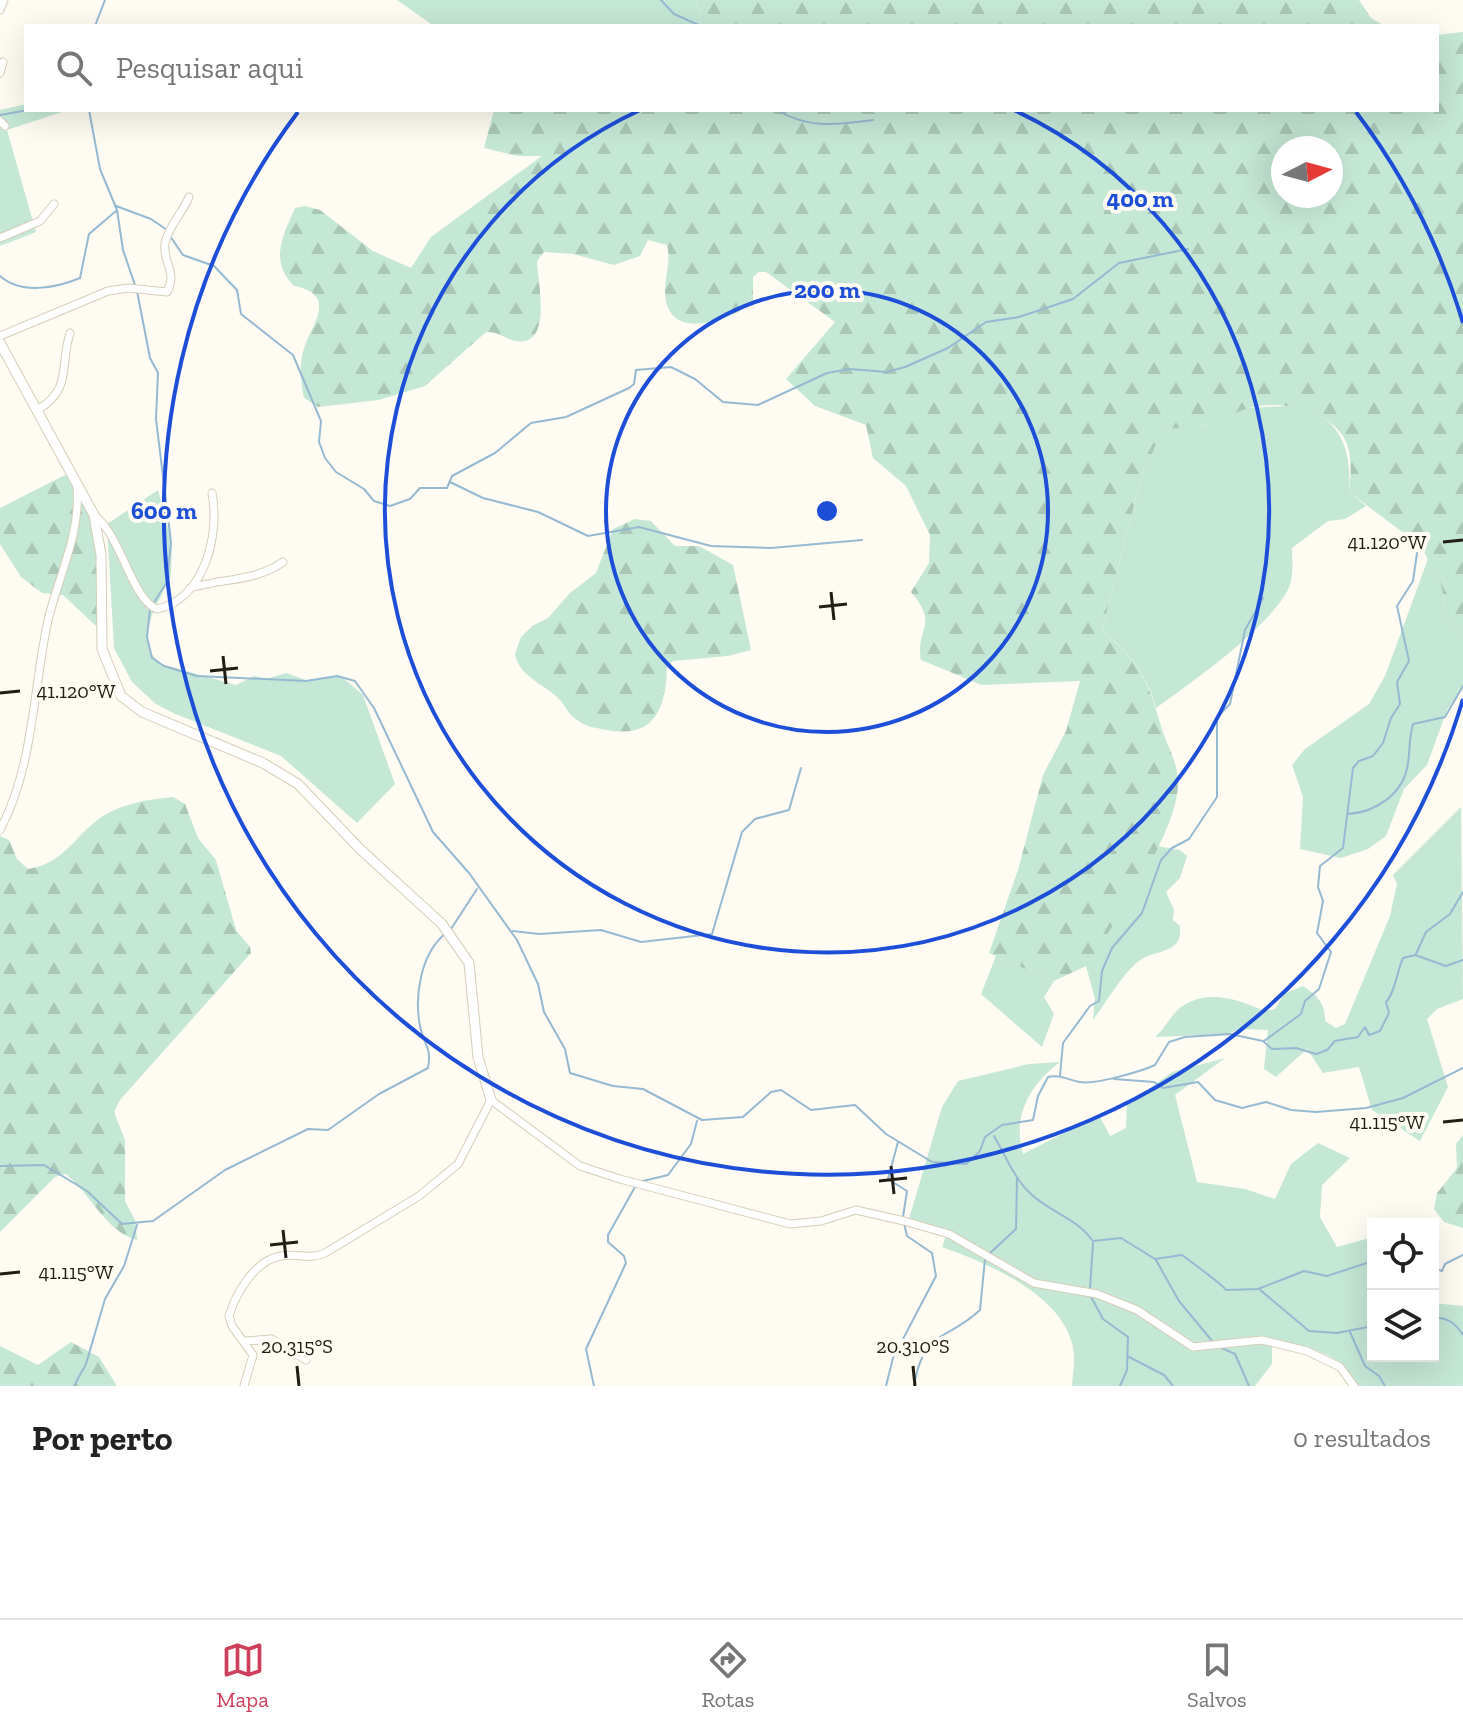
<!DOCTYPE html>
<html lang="pt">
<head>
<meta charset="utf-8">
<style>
	body { margin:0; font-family:"Zilla Slab",serif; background:#f6f6f6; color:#222 }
	.controls { position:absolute; right:24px; bottom:24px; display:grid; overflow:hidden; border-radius:0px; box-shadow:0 8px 32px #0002 }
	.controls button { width:72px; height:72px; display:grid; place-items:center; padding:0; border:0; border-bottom:2px solid #e0e0e0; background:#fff; color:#222; font:40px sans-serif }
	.compass { position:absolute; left:1271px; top:136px; width:72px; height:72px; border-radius:50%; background:#fff; box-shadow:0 8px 32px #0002; rotate:84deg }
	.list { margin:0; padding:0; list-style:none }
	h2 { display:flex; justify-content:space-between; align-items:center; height:104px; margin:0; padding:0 32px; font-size:34px }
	h2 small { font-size:26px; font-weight:400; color:#767676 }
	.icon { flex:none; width:44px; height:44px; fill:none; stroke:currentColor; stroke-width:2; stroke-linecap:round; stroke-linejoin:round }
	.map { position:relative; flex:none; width:1463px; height:1386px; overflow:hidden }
	.search { position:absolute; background:#fff; box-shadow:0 8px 32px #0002; left:24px; right:24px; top:24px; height:88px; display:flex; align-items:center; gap:20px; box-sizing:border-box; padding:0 28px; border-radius:0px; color:#767676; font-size:30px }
	.sheet { height:232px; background:#fff }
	nav { display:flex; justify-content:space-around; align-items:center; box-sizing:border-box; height:112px; border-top:2px solid #e0e0e0; background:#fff; font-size:22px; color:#767676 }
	nav a { display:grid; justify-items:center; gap:4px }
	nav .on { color:#cf3f5c }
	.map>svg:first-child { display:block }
	.green { fill:#c5e7d5 }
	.forest { fill:url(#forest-firs); fill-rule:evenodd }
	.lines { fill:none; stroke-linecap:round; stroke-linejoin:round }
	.stream { stroke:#96b9d2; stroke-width:2 }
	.minor-casing { stroke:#d5ceb8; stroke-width:9 }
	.tertiary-casing { stroke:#d5ceb8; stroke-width:11 }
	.minor { stroke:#fff; stroke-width:7 }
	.tertiary { stroke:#fff; stroke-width:9 }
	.ticks { fill:none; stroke:#201d15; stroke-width:3 }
	.ring { fill:none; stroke:#1d4ed8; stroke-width:4 }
	.ticks-label { font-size:20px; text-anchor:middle; fill:#201d15; stroke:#fefbf2; stroke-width:8; stroke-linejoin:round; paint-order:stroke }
	.centre { fill:#1d4ed8; stroke:#fefbf2; stroke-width:4 }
	.ring-label { font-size:24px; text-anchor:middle; font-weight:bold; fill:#1d4ed8; stroke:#fefbf2; stroke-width:8; stroke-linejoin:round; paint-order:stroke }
</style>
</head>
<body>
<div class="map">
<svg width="1463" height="1386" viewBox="0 0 1463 1386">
	<defs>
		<pattern id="forest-firs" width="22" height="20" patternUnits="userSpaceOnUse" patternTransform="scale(2)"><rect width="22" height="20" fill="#c5e7d5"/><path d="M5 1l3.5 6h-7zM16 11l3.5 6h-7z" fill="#a9c6b6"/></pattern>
	</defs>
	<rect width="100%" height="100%" fill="#fefbf2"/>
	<path class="green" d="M397,0h299l6,26h-268z
		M26,104v6h42l-61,20 29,102 -36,14v-136z
		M1288,406c51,6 64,40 61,86l17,14 -21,13 -17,2 -36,27c0,15 3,32 -7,47 -27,41 -89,84 -129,113 -9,-33 -28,-57 -54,-78l37,-144 22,-57 46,-4 39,-17z
		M158,490l14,54 -1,31 -19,40 -5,19 2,17 12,13 75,21 18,-9 12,3 20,-6 20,7 35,-4 22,19 32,89 -38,39 -76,-67 -108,-43 -17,-9 -24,-22 -18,-34 -7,-124z
		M1428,559l13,26 8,41 14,9v53l-16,22 -20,55 -23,24 -18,47 -18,13 -27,9 -41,-9 3,-52 -11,-32 13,-16 64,-45 16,-28z
		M1461,807l2,192 -26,10 -10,10 21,68 -28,54 -48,-31 -13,-43 -36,6 -16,-24 -31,28 -12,-8 4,-39 -28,-1 -12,5 -73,3c10,-8 15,-21 25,-29 26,-20 58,-9 84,3l11,-2 9,-15 19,-8c14,9 23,18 22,35l11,7 9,-4 45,-108 7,-32 -4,-9z
		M1157,846l23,4 7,6 -7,22 -14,14 8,18 -1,10 7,6c3,27 -20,23 -38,33 -17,10 -36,44 -49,61l2,-21 -9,-33z
		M996,956l58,25 -10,16 10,17 -12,33 -61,-53z
		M1225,1058l-50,37 22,87 48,7 30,10 16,-35 27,-21 32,15 -28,27 -2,32 17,30 36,-10v119h60v-53l30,3v80h-106c-12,-33 -54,-41 -85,-45v23l-17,22h-183c1,-14 4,-29 0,-43 -14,-51 -86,-80 -130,-96l5,-14 -38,-14 33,-112 16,-26 71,-17 31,-2c-30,23 -48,53 -37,92l76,-39 11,21 16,-8 1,-23 45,-33z"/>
	<path class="forest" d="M696,0h663l12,18 14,8h-683z
		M1463,32v603l-14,-9 -8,-41 -20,-39 -72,-54c2,-19 4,-39 -6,-56 -18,-28 -68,-37 -97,-27 -14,4 -26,14 -41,16 -14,3 -29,3 -43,4l-23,57 -37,144c37,32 46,50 59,96 6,21 17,35 17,58 -1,49 -59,129 -85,174l-7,8 -32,15 -65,-28 29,-83 25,-95 23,-44 14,-50 -98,4 -61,-25c-6,-33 19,-34 -10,-68l18,-29 1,-28 -24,-49 -33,-28 -7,-33 -51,-19 -29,-27 49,-57 -69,-50h-7l-6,5v25c-20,17 -77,39 -87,0 -4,-20 6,-37 1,-57l-19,-5 -8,16 -26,9 -41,-11 -29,-2 -7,9c0,17 17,87 -21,80 -11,-2 -18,-10 -30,-9l-61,54 -46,14 -61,7 -14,-9c-3,-14 -5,-32 -1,-46 6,-25 38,-57 -9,-66 -25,-25 -11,-51 1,-78l10,-2 15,4 53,41 38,17 20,-31 111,-81h-25l-33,-8 10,-38h943v-75zM1283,148h48v48h-48z
		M67,474l21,35 11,35 -2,83 -34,-32 -21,-2 -21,-16 -21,-33v-36z
		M635,519l16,2 24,25h24l34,19 18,85 -23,6 -55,5 -6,5c-1,41 -11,73 -60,64 -11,-2 -21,-3 -30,-10 -9,-5 -12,-16 -20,-23 -15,-14 -38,-21 -42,-43l6,-17 11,-11 16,-8 22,-25 26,-20 17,-44z
		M173,797l12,7 13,34 18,22 20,70 14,17 1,6 -131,147 -6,12 11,28v61l10,19 2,20c-31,-8 -47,-47 -71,-66l-11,3 -55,55v-396l9,4 8,19 11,10c35,-5 46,-32 72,-51 20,-14 50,-19 73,-21z
		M1463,1135v93l-19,-6 -10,-13 3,-16 20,-25 -1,-24z
		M71,1342l28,15 18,29h-117v-40l38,19z"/>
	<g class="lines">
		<path class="stream" d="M661,0l13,14 27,12
			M95,26l10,-26
			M89,110l11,59 17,41 6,40 12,35
			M777,110c31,19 61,15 96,10
			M0,115l28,-5
			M116,206l35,13 16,11
			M170,236l13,19 31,11 23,24 4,24 52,41 28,66 -2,21 6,16 11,14 28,17 10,12 16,5 20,-7 10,-11h27l5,-12 43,-23 36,-30 35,-6 63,-29 5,-4 2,-14 35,-3 24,12 28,23 35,3 69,-32 22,-4 38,3 18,-5 43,-19 38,-26 33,-5 54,-18 46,-36 69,-14
			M0,276c21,19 56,12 80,2l9,-44 27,-23
			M137,291l13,67 8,15 -2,46 15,123 -4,40 -14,22
			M450,482l33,16 55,14 50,24 51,-9 72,19 60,2 91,-8
			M150,609l-3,28 5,21 12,8 33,10 109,5 31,-5 18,5 19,27 59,124 36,41 48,67 21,44 6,28 21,37 5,24 43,13 30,3 59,31 41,-3 28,-25 10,-2 30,20 44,-5 31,29 46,28 34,2 14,-13 5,-14 17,-12 31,-5 5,-24 10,-19c12,-3 20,3 32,5 15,3 62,-11 75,-17l14,-23 16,-5 45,-3 33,7 9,8 24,-1 20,6 11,-4 8,-9 23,-4 7,-10 4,8 11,-4 9,-18 -3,-11c9,-9 11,-31 17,-44l12,-3 31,11 17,-6
			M1348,814c28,-2 56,-20 60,-51 2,-13 1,-26 5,-39l32,-7 18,-31
			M451,929l26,-40
			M513,931l26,3 62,-4 40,12 71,-8 30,-102 13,-13 34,-9 12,-42
			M1416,954l10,-22 24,-18 13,-22
			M1264,1041l37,-27 4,-13 14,-12 12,-37 -14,-19 6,-32 -5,-14 2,-21 23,-18 10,-80 6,-7 14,-5 10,-13 8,-25 9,-14 -3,-22 12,-21 -12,-55 16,-25 4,-28
			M1060,1075l3,-32 27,-37 9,-5 3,-30 10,-23 30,-35 19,-53 11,-12 17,-9 28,-42v-80l13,-13 15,-74 18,-32
			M1114,1079l40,3 9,6 35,-6 17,18 27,8 24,-6 25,8 25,2 50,-4 37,-10 60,-30
			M994,1136c12,20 20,43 38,59 20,18 44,23 60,45
			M898,1142l-10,37 19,12 -4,26
			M0,1166l44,-1 43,26 35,33 31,-3 72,-51 83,-41 20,1 51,-36 49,-26c4,-22 -5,-24 -8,-42 -6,-31 1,-73 26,-93
			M639,1182l29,-7 23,-31 6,-23
			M1093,1241l28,-3 34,21 27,-4c8,6 40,29 44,35l32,-1 46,-18 23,5 46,-15
			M989,1254l27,-25 1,-52
			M1156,1260l23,41 34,41
			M1433,1268l9,3 3,-7 18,-9
			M1090,1289l3,-46
			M1259,1289l50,42 28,2 36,-7
			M1090,1295l13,24 25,18 -1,33 -7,16
			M1433,1319c13,-4 24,6 30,16
			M1350,1332l15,34 14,10 6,10
			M1222,1348l13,6 14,32
			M1129,1357l35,18 9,11
			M74,1386l12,-22 19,-65 19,-33 13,-41
			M594,1386l-8,-37 40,-86 -2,-7 -16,-14v-7l27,-48
			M886,1386l7,-28 43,-82 -4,-23 -25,-17 -3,-13
			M914,1386c10,-58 32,-44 66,-76l5,-51"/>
		<g class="minor-casing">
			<path id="minor" d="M0,10l4,-10
				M0,73l3,-11
				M0,121l5,5
				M0,238l40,-17 14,-17
				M0,336l108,-45 20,-3 39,4c11,-20 -5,-30 -2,-49 3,-16 18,-31 24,-46
				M38,410c35,-23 21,-42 32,-77
				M94,515c27,20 38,85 63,94 48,-10 63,-75 55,-116
				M190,588c33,-10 64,-6 93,-26
				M0,830c33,-62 33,-137 47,-205 10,-47 34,-89 30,-138
				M246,1341l26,-2 34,21
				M244,1386l9,-31 -21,-29 -3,-10c7,-23 26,-56 52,-60 16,-3 28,4 44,-3l94,-57 39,-32 33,-64 89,66 40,13 170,45 31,-3 35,-11 48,11 45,13 85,49 63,11 40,16 56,37 69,-7 45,11 33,16 14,19"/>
		</g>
		<g class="tertiary-casing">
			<path id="tertiary" d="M0,343l94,172 7,40 1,94 19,47 21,16 121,51 35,21 62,65 82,75 27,39 9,94 13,43"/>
		</g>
		<use href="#minor" class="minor"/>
		<use href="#tertiary" class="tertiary"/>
	</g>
	<path class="ticks" d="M1443,542l20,-2M831,592l3,28M819,607l28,-3M223,656l3,28M210,671l28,-3M0,693l20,-2M1443,1122l20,-2M891,1166l3,28M879,1181l28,-3M283,1230l3,28M270,1245l28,-3M0,1274l20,-2M297,1366l2,20M913,1366l2,20"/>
	<g class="ring">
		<circle cx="827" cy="511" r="221"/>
		<path d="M1014 110A442 442 0 1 1 640 110"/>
		<path d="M1463 699A663 663 0 1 1 298 112M1356 112A663 663 0 0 1 1463 323"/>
	</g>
	<g class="ticks-label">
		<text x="1387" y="549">41.120°W</text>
		<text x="76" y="698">41.120°W</text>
		<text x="1387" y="1129">41.115°W</text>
		<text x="76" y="1279">41.115°W</text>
		<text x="297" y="1353">20.315°S</text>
		<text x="913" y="1353">20.310°S</text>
	</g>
	<circle cx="827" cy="511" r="12" class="centre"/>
	<g class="ring-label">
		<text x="1140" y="207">400 m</text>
		<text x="827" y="298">200 m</text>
		<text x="164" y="519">600 m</text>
	</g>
</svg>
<div class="controls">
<button><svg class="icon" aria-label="locate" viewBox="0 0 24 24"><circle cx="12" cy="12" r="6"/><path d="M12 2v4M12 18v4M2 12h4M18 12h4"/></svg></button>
<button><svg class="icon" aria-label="layers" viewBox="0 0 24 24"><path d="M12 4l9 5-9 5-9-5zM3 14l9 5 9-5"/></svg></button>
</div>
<svg class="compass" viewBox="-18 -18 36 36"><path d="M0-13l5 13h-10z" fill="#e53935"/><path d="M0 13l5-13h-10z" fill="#767676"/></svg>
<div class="search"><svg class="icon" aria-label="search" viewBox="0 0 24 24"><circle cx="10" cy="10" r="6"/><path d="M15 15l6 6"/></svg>Pesquisar aqui</div>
</div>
<section class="sheet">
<h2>Por perto<small>0 resultados</small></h2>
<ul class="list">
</ul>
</section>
<nav>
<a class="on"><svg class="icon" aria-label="map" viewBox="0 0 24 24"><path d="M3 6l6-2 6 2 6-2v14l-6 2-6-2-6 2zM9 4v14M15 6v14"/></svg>Mapa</a>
<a><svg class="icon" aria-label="directions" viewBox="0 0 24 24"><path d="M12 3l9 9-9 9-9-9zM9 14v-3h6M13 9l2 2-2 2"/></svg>Rotas</a>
<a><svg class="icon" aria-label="saved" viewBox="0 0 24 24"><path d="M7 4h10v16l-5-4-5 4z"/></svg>Salvos</a>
</nav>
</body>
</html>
